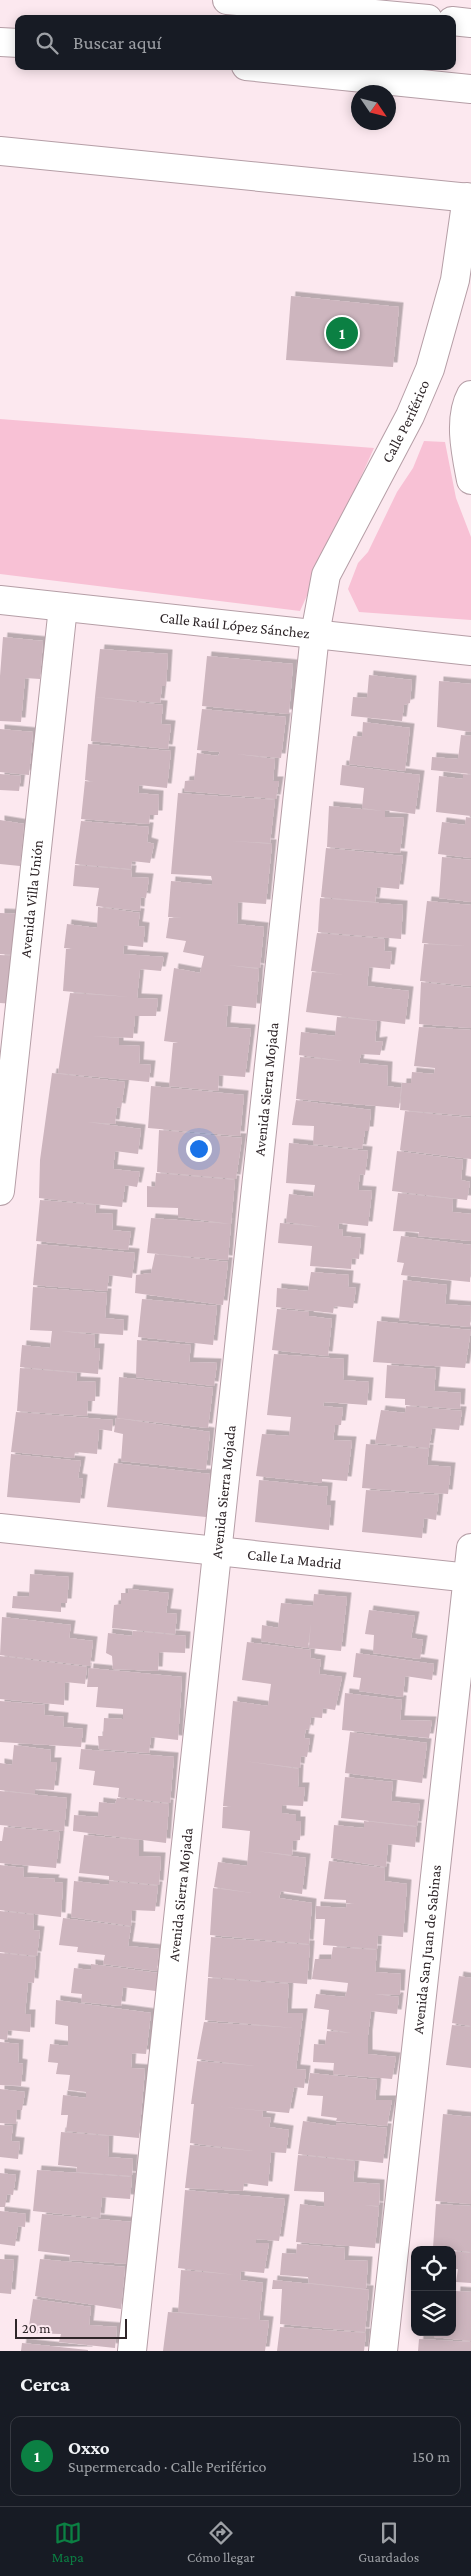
<!DOCTYPE html>
<html lang="es">
<head>
<meta charset="utf-8">
<style>
	body { margin:0; font-family:"Crimson Pro",serif; background:#242831; color:#f1f3f6 }
	.controls { position:absolute; right:15px; bottom:15px; display:grid; overflow:hidden; border-radius:10px; box-shadow:0 2px 12px #0003 }
	.controls button { width:45px; height:45px; display:grid; place-items:center; padding:0; border:0; border-bottom:1px solid #363941; background:#171b24; color:#f1f3f6; font:25px sans-serif }
	.compass { position:absolute; left:351px; top:85px; width:45px; height:45px; border-radius:50%; background:#171b24; box-shadow:0 2px 12px #0003; rotate:125deg }
	.scale { position:absolute; left:15px; bottom:12px; width:112px; box-sizing:border-box; padding-left:5px; border:2px solid #2f2629; border-top:0; font-size:14px; line-height:18px; white-space:nowrap; color:#2f2629; -webkit-text-stroke:4px #fce8ef; paint-order:stroke }
	.you { position:absolute; left:198px; top:1148px; width:18px; height:18px; margin:-12px; border:4px solid #fff; border-radius:50%; background:#1a73e8; box-shadow:0 0 0 8px #1a73e833 }
	.badge { display:grid; place-items:center; width:32px; height:32px; border-radius:50%; background:#0b8043; color:#fff; font-size:16px; font-weight:700 }
	.pin { position:absolute; translate:-50% -50%; border:2px solid #fff; box-shadow:0 1px 5px #0006 }
	.list { margin:0; padding:0; list-style:none }
	h2 { display:flex; justify-content:space-between; align-items:center; height:65px; margin:0; padding:0 20px; font-size:21px }
	h2 small { font-size:16px; font-weight:400; color:#9ea1a6 }
	.list li { display:grid; grid-template-columns:32px 1fr auto; gap:15px; align-items:center; box-sizing:border-box; height:80px; margin:0 10px 10px; padding:0 10px; border:1px solid #363941; border-radius:10px }
	.list b { display:block; font-size:19px; white-space:nowrap }
	.list p { margin:0; font-size:16px; white-space:nowrap; color:#9ea1a6 }
	.list em { font-size:16px; font-style:normal; color:#9ea1a6 }
	.icon { flex:none; width:28px; height:28px; fill:none; stroke:currentColor; stroke-width:2; stroke-linecap:round; stroke-linejoin:round }
	.map { position:relative; flex:none; width:471px; height:2351px; overflow:hidden }
	.search { position:absolute; background:#171b24; box-shadow:0 2px 12px #0003; left:15px; right:15px; top:15px; height:55px; display:flex; align-items:center; gap:12px; box-sizing:border-box; padding:0 18px; border-radius:10px; color:#9ea1a6; font-size:19px }
	.sheet { height:155px; background:#171b24 }
	nav { display:flex; justify-content:space-around; align-items:center; box-sizing:border-box; height:70px; border-top:1px solid #363941; background:#171b24; font-size:14px; color:#9ea1a6 }
	nav a { display:grid; justify-items:center; gap:2px }
	nav .on { color:#0b8043 }
	.map>svg:first-child { display:block }
	.green { fill:#f8c1d5 }
	.building { fill:#cdb5be; filter:url(#shadow) }
	.lines { fill:none; stroke-linecap:round; stroke-linejoin:round }
	.minor-casing { stroke:#b59ea6; stroke-width:30 }
	.secondary-casing { stroke:#b59ea6; stroke-width:30 }
	.motorway-casing { stroke:#b59ea6; stroke-width:30 }
	.minor { stroke:#fff; stroke-width:28 }
	.secondary { stroke:#fff; stroke-width:28 }
	.motorway { stroke:#fff; stroke-width:28 }
	.labels { text-anchor:middle; dominant-baseline:central; stroke-width:5; stroke-linejoin:round; paint-order:stroke }
	.street-label { font-size:15px; fill:#2f2629; stroke:#fce8ef }
</style>
</head>
<body>
<div class="map">
<svg width="471" height="2351" viewBox="0 0 471 2351">
	<defs>
		<filter id="shadow"><feDropShadow dx="4.5" dy="-4.5" stdDeviation="0" flood-color="#0004"/></filter>
	</defs>
	<rect width="100%" height="100%" fill="#fce8ef"/>
	<path class="green" d="M0,419l374,29 -74,163 -300,-37z
		M424,441l21,1 11,56 15,39v83l-112,-8 -11,-23 10,-26 10,-11 29,-60 16,-24z"/>
	<path class="building" d="M291,296l108,11 -6,60 -107,-7z
		M3,637l40,4 -3,38 -15,-1 -4,44 -21,-1v-45z
		M100,649l68,5 -2,32h-4l-2,17 -65,-6z
		M207,656l86,8 -4,50 -87,-8z
		M369,675l43,5 -2,23 -6,2 -2,16 -51,-5 2,-19 14,1z
		M439,681l32,3v48l-34,-5z
		M95,697l68,8 -2,19 10,1 -3,24 -77,-8z
		M202,709l84,8 -5,41 -45,-4 39,5 -2,22h6l-3,18 -92,-8 1,-10 9,-1 3,-27 21,3 2,-4 -23,-2z
		M363,722l47,6 -5,43 -56,-7 4,-28 9,1z
		M0,729l33,3 -4,43 -29,-3z
		M461,735l10,1v38l-40,-4 1,-13 26,2z
		M88,744l83,7 -4,37 -28,-3 -1,8 21,2 -1,20h-8l-1,9 -68,-5 4,-38 9,1 -9,-2z
		M342,765l78,10 -5,39 -30,-4v7l19,1 -4,35 -73,-6 2,-41 54,5 -21,-3 2,-20 -24,-3z
		M0,774l21,2 -2,15 -19,-1z
		M463,774l8,1v41l-35,-4 3,-36 24,3z
		M178,793l97,7 -5,43 -39,-2 41,3 -6,60 -28,-2 -1,22 27,3 -4,41 -33,-3 32,4 -3,39 -33,-3 5,1 -2,21 25,2 -6,48 -26,-2 -1,16 -49,-5 4,-43h6l-15,-2 10,-73 26,5 4,-17 -21,-4 3,-11 -20,-3 3,-20h13l-14,-1 3,-36 41,4v-5l-1,-4 -40,-2z
		M466,817l5,1v40l-33,-4 4,-32 23,3z
		M0,820l24,4 -4,42 -20,-2z
		M81,821l68,6 -2,15 7,2 -4,19 -18,-2 -1,8 -56,-5z
		M326,848l77,8 -4,33 -22,-2 -2,15 -54,-5z
		M442,857l29,3v42l-32,-4z
		M75,865l57,5 -1,7 18,1 -3,20 -5,-1 -1,14 -44,-5 3,-18 -26,-2z
		M320,898l83,7 -2,34 -83,-7z
		M427,901l44,4v81l-51,-5 4,-37 41,2 -43,-3z
		M98,907l42,6 -2,13 7,1 -2,20 -19,-2 -1,9 41,3 -3,14 -21,-2 -3,29 21,1 -2,17h-21l-2,22 -43,-2 29,2v7l21,1 -1,18 12,1 -2,17 -91,-9 12,-80 60,4 -67,-6 3,-42h7l-9,-1 3,-24 30,4z
		M0,913l21,1 -4,41 -17,-1z
		M317,933l68,6 -1,12 8,1 -2,17 -21,-2 -2,19 42,5 -4,33 -99,-12 6,-40 33,3 -34,-4z
		M0,955l19,1 -4,48 -15,-1z
		M421,982l50,6v40l-52,-4z
		M337,1017l40,4 -2,21 8,-1 -3,14 -19,-1 -2,9 29,3 -1,20 14,2 -2,20 -103,-9 4,-42 44,4 -45,-6 2,-23 34,4z
		M419,1027l52,3v86l-71,-6 2,-27h9l1,-11 22,2 1,-6 -21,-2z
		M52,1073l73,9 -4,26 -4,-1 -2,17 -28,-2 54,7 -3,25 -23,-3 -2,18 27,3 -3,15 -12,-2 -3,22 -83,-9 1,-38z
		M151,1086l93,9 -4,41 -92,-8z
		M296,1100l75,10 -2,21h-4l-3,18 -49,-5 1,-18 -22,-1z
		M405,1111l66,7v41l-71,-9z
		M159,1130l83,8 -6,41 -79,-7z
		M289,1143l79,8 -3,24 -5,-1 -2,16 14,1 -4,35 -29,-3 -1,6h5l-1,7 19,2 -2,21 -7,-1 -1,11 -41,-3 2,-20 -34,-3 2,-20 42,4 -36,-5 3,-28 24,3 2,-12 -29,-2z
		M397,1151l66,9 -2,20 9,2 -3,18 -75,-9z
		M156,1173l79,7 -4,44 -53,-7v-9l-31,-1v-21l8,1z
		M398,1193l55,6 -1,13 19,2v27l-53,-5 1,-4 -26,-1z
		M40,1200l56,5 -1,8 18,1 -1,16 19,2 -3,18 -92,-9z
		M151,1218l80,6 -3,36 -81,-7z
		M401,1236l70,9 -1,37 -69,-7 3,-12 -7,-1z
		M37,1244l98,9 -3,25 -23,-3 -2,16 -74,-6z
		M155,1254l73,8 -5,43 -88,-12 1,-18 15,-2z
		M311,1272l38,3 -1,12 8,1 -3,20 -19,-2 -1,7 -57,-6 1,-19 31,3z
		M403,1280l44,5 -2,19 26,2 -1,21 -71,-7z
		M33,1287l74,6 -2,25 19,2 -1,15 -63,-4 35,4 -1,13h6l-2,26 -78,-7 2,-22 28,3 2,-17 -22,-1z
		M142,1299l75,7 -4,39 -75,-8z
		M277,1309l32,3v4l23,3 -4,37 -56,-6z
		M377,1321l94,9 -6,38 -92,-6z
		M137,1340l54,5 -2,17 28,1 -3,23 -78,-9z
		M274,1354l70,5 -1,21 26,2 -2,23 -43,-3 -1,4 20,2 -2,17h-6l-2,15 19,1 -5,40 -25,-2v4l-66,-7 6,-42 27,2 2,-19 -24,-2z
		M387,1365l49,4 -2,22 27,2 -1,16 -55,-4v-6l-20,-1z
		M20,1368l57,5 -1,8 20,1 -1,19h-7l-1,15 -70,-5z
		M119,1377l94,11 -5,40 -91,-10z
		M406,1406l56,5 -3,19 -27,-2 -3,20 -54,-5 6,-33 24,3z
		M16,1412l97,8 -1,11 -13,-2 -2,25 -22,-2 -1,6 -63,-6z
		M116,1418l94,14 -4,38 -85,-9 2,-27 -9,-2z
		M366,1444l63,5 -2,16 24,2 -3,27 -86,-6z
		M11,1454l70,7 -3,17 5,1 -3,24 -73,-6z
		M114,1463l96,11 -4,43 -99,-10z
		M259,1480l69,7 -2,18h5l-2,25 -74,-8z
		M366,1490l73,5 -3,25 -12,-2 -2,20 -60,-6z
		M30,1574l39,3 -2,26h-6v9l-49,-4 1,-12 16,1z
		M129,1589l40,4 -3,20 11,1 -2,20 -63,-6 2,-23 7,-1v-11h7z
		M314,1594l33,3 -6,54 -32,-3 2,-25 -3,25 -47,-7 1,-16 16,3 3,-25 32,3z
		M369,1610l46,6 -4,22 12,2 -3,19 -47,-6 1,-18 -9,-1z
		M2,1617l69,8 -2,13 24,3 -3,25 -90,-11z
		M133,1631l53,5 -1,17 -26,-1 -1,19 -45,-2 -1,-13 -6,-3 2,-20 24,3z
		M247,1642l64,8 -1,8 11,2 -2,14 23,3 -7,33 -12,-2 -1,10 -11,-1 -2,13 -3,-1 -2,9 6,1 -3,18 -6,-1 -1,12 -56,-7 55,8 -1,18h7l-2,19 -21,-1v8l14,2v6h5l-1,19 -7,1 -1,14 -36,-4 50,7 -4,36 -21,-3 -2,7 33,5 -3,41 -99,-9 3,-47 39,5 -38,-6 4,-25 29,4 3,-35 -28,-3 1,-21h9l-9,-1 10,-105 35,5 3,-22 -29,-4z
		M356,1653l78,11 -2,16 -27,-4 -2,21 -44,-6 2,-13 -8,-1z
		M0,1656l87,11 -2,17 -20,-2 -1,23 -64,-6z
		M89,1668l93,9 -4,63 -27,-3 -2,16 -50,-4 -1,-13h5l1,-18 19,1v-10l-27,-2 2,-20h-11z
		M345,1693l57,7 -2,20 32,1 -3,17 -87,-8z
		M0,1701l45,4 -1,10 20,2 -1,10 20,2 -2,18 -81,-5z
		M350,1732l77,11 -5,40 -77,-10z
		M14,1745l37,5 -1,12h7l-3,28 -19,-1v5l-35,-4v-27l12,2z
		M81,1749l93,8 -4,46 -52,-6 1,-9 -26,-3 2,-14 -16,-2z
		M345,1777l48,5 -2,19 29,3 -3,22 -76,-8z
		M0,1791l67,7 -3,33 -64,-6z
		M117,1798l52,6 -3,39 -93,-12 1,-16 24,2 1,-15 16,2z
		M364,1821l53,6 -2,20 -27,-3 -2,23 -55,-9 3,-33 30,3z
		M4,1827l56,5 -4,36 -56,-5v-22h2z
		M84,1835l55,5v16l22,1 -2,28 -50,-5v-4l-30,-3z
		M329,1861l56,7 -1,13 23,3 -4,53 -25,-2 -1,14 -54,-4 2,-26h-9v-13l30,2 1,-4h8l-9,-1v-3l-22,-1z
		M0,1865l24,3 -1,9 32,2 -1,3 9,1 -2,34 -61,-7z
		M74,1881l35,4v-4l49,5 -3,25 -23,-1 -1,16 -60,-9z
		M0,1911l34,4 -1,15 7,1 -3,25 -37,-4z
		M63,1918l68,9 -3,19 31,3 -2,22 -54,-7 2,-9 -28,-3 1,-5 -19,-2z
		M211,1937l99,8 -3,39 -99,-7z
		M333,1947l44,3 -2,22 26,2 -1,21 -26,-1 25,3 -2,17 -26,-3 -3,24v19l28,3 -4,22 -59,-5 1,-11 -21,-1 1,-18 11,1 2,-14 24,2 -24,-4 2,-19 -15,-2 2,-14 29,3 2,-7 1,-7 -36,-4 3,-20h16z
		M0,1953l36,4 -2,26 -6,-1 -3,32h6l-1,18 -22,-2 -1,10 -7,-1z
		M91,1964l67,9 -2,18 -33,-4 -2,19 -40,-4 1,-8 -11,-1 3,-25 17,2z
		M459,1976l12,2v48l-19,-3z
		M208,1978l81,6 -2,29h16l-7,56 10,1 -2,18 -10,-1 -5,26 -75,-7 49,5 -1,6 9,1 -2,9 20,3 -3,23 -15,-1 -3,34 -24,-3 -1,8 -58,-3 5,-43 63,6 -63,-8 4,-39h-3l6,-43 58,5 -58,-7 7,-37 91,6 -90,-8z
		M56,2000l95,13 -5,41 -28,-2 14,1 -1,15 14,1 -6,69 -73,-7 2,-16h-7l2,-20 23,3v-6l-18,-2 2,-15 -14,-1 2,-11 -10,-1 2,-18 18,2v-20l-13,-2z
		M452,2025l19,2v41l-25,-3z
		M0,2042l19,2 -1,19 5,1 -2,22 -21,-1z
		M310,2073l67,7 -2,20h17l-5,26 -51,-5 1,-3 -16,-2 2,-20 -16,-1z
		M0,2089l25,3 -3,18h-5l-1,14 -16,-1z
		M443,2114l28,3v87l-36,-3z
		M303,2121l33,5v-3l51,5 -4,35 -85,-9z
		M0,2125l13,1 -2,15 9,1 -2,17 -18,-2z
		M61,2132l48,4 -1,21 25,2 -1,17 -56,-4 1,-5 -19,-2z
		M298,2155l57,6 -2,21 27,2 -1,22 -15,-1 15,2 -4,41 -79,-6 4,-38 24,3v-15l-30,-1z
		M37,2170l95,7 -2,22 -28,-2 -2,21 -67,-7z
		M0,2173l16,2 -3,20 -6,-1 -2,13h-5z
		M185,2190l100,9 -6,42 -23,-2v4h13l-5,30 -23,-2 -1,9 23,3 -4,37 10,1 -4,30h-102l5,-39 82,7 -72,-7 3,-42 55,5 -58,-7z
		M436,2204l35,2v46l-38,-4z
		M0,2211l26,3 -1,13 -7,-1 -3,20 -15,-2z
		M42,2214l91,8 -4,42 -60,-4 1,-5 -32,-4z
		M297,2244l48,4 -1,12 24,1 -2,28 -57,-6 -1,-6 -28,-2 2,-22 14,1z
		M452,2251l19,2v30l-15,-1 2,-13h-6z
		M0,2259l14,1 -3,34 -11,-1z
		M40,2259l85,8 -4,42 -86,-13z
		M273,2280l96,10 -4,42 -85,-8 2,-35h-10z
		M456,2291l15,1v49l-37,-4v-5h18v-25h3z
		M33,2299l58,8 -2,18 28,2 -2,21 -56,-6 2,-8 -33,-1z
		M280,2327l86,6 -2,18h-87z
		M419,2339l52,3v9h-53z
		M22,2343l66,7v1h-67z"/>
	<g class="lines">
		<g class="minor-casing">
			<g id="minor">
				<path d="M471,395c-13,24 -5,59 0,85"/>
				<path id="s1" d="M0,600l471,51"/>
				<path id="s2" d="M0,1191l63,-584"/>
				<path id="s3" d="M0,1528l471,50"/>
				<path id="s4" d="M132,2351l183,-1717 11,-59 84,-159 20,-47 25,-89 12,-83"/>
				<path id="s5" d="M383,2351l88,-803"/>
			</g>
		</g>
		<g class="secondary-casing">
			<path id="secondary" d="M0,151l471,47"/>
		</g>
		<g class="motorway-casing">
			<path id="motorway" d="M227,0l201,19
				M452,21l19,2
				M0,42l19,1
				M246,66l225,23"/>
		</g>
		<use href="#minor" class="minor"/>
		<use href="#secondary" class="secondary"/>
		<use href="#motorway" class="motorway"/>
	</g>
	<g class="labels">
		<g class="street-label">
			<text stroke="none"><textPath href="#s4" startOffset="1960">Calle Periférico</textPath></text>
			<text stroke="none"><textPath href="#s1" startOffset="236">Calle Raúl López Sánchez</textPath></text>
			<text stroke="none"><textPath href="#s2" startOffset="294">Avenida Villa Unión</textPath></text>
			<text stroke="none"><textPath href="#s4" startOffset="1269">Avenida Sierra Mojada</textPath></text>
			<text stroke="none"><textPath href="#s4" startOffset="864">Avenida Sierra Mojada</textPath></text>
			<text stroke="none"><textPath href="#s3" startOffset="296">Calle La Madrid</textPath></text>
			<text stroke="none"><textPath href="#s4" startOffset="459">Avenida Sierra Mojada</textPath></text>
			<text stroke="none"><textPath href="#s5" startOffset="404">Avenida San Juan de Sabinas</textPath></text>
		</g>
	</g>
</svg>
<div class="controls">
<button><svg class="icon" aria-label="locate" viewBox="0 0 24 24"><circle cx="12" cy="12" r="6"/><path d="M12 2v4M12 18v4M2 12h4M18 12h4"/></svg></button>
<button><svg class="icon" aria-label="layers" viewBox="0 0 24 24"><path d="M12 4l9 5-9 5-9-5zM3 14l9 5 9-5"/></svg></button>
</div>
<svg class="compass" viewBox="-18 -18 36 36"><path d="M0-13l5 13h-10z" fill="#e53935"/><path d="M0 13l5-13h-10z" fill="#9ea1a6"/></svg>
<div class="scale">20 m</div>
<div class="you"></div>
<div class="pin badge" style="left:342px;top:333px">1</div>
<div class="search"><svg class="icon" aria-label="search" viewBox="0 0 24 24"><circle cx="10" cy="10" r="6"/><path d="M15 15l6 6"/></svg>Buscar aquí</div>
</div>
<section class="sheet">
<h2>Cerca<small></small></h2>
<ul class="list">
<li><span class="badge">1</span><div><b>Oxxo</b><p>Supermercado · Calle Periférico</p></div><em>150 m</em></li>
</ul>
</section>
<nav>
<a class="on"><svg class="icon" aria-label="map" viewBox="0 0 24 24"><path d="M3 6l6-2 6 2 6-2v14l-6 2-6-2-6 2zM9 4v14M15 6v14"/></svg>Mapa</a>
<a><svg class="icon" aria-label="directions" viewBox="0 0 24 24"><path d="M12 3l9 9-9 9-9-9zM9 14v-3h6M13 9l2 2-2 2"/></svg>Cómo llegar</a>
<a><svg class="icon" aria-label="saved" viewBox="0 0 24 24"><path d="M7 4h10v16l-5-4-5 4z"/></svg>Guardados</a>
</nav>
</body>
</html>
